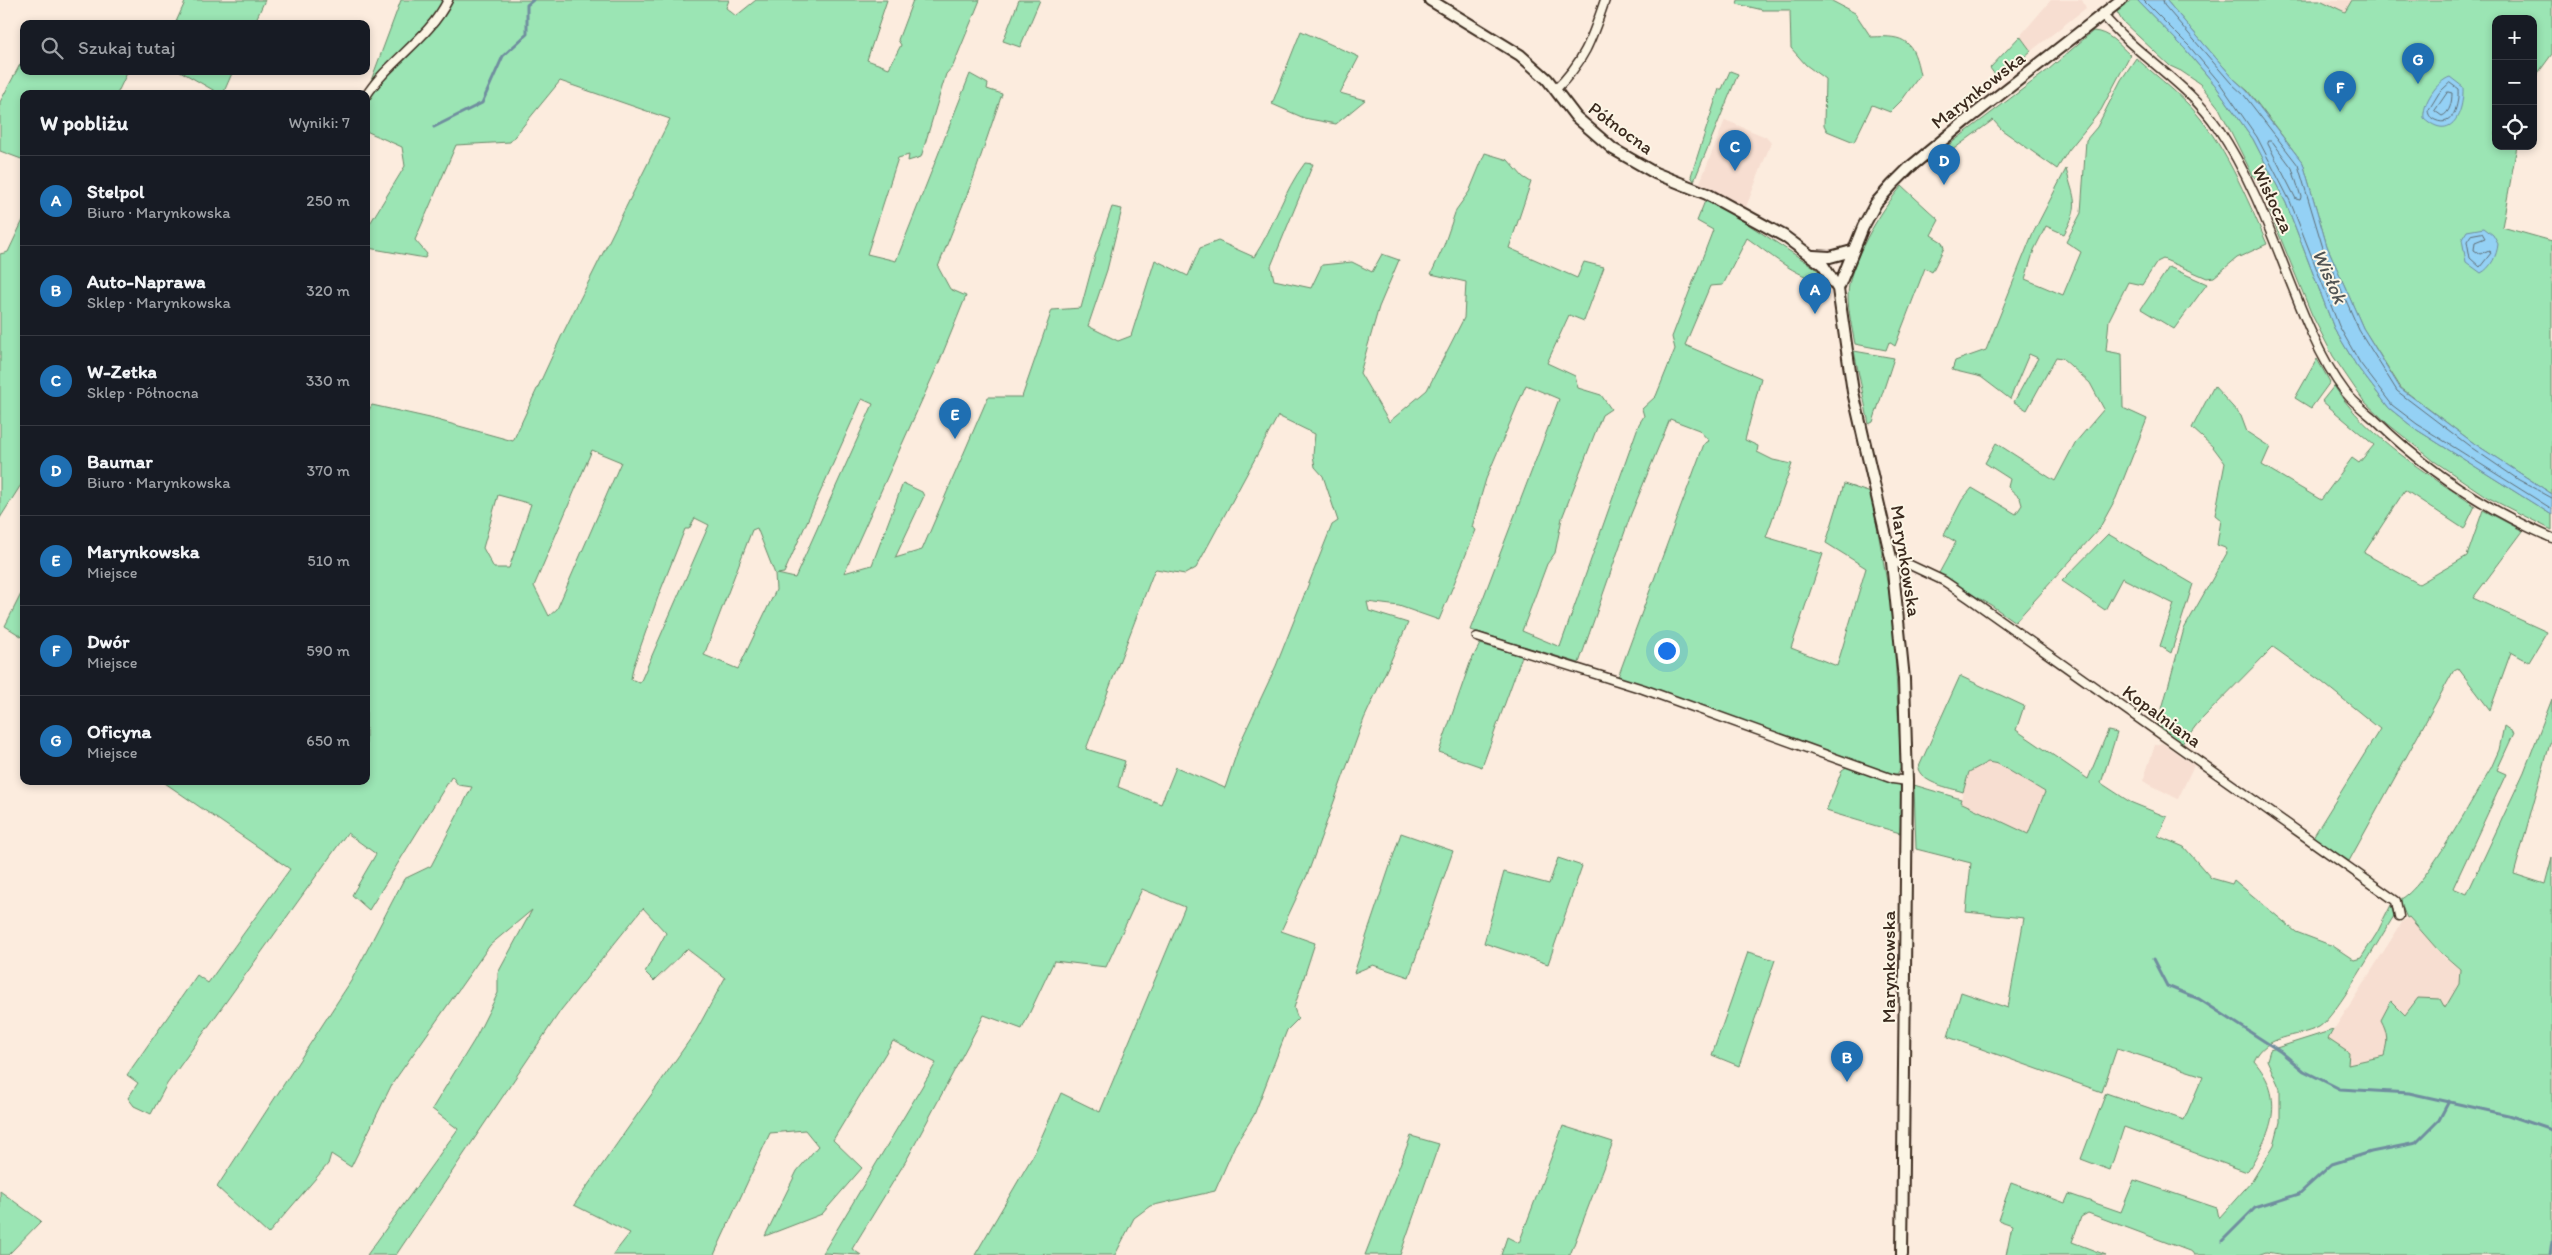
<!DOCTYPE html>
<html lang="pl">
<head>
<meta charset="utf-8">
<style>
	body { margin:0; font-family:Itim,sans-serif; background:#242831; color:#f1f3f6 }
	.controls { position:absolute; right:15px; top:15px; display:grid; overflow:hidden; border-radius:10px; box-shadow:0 2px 8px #0003 }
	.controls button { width:45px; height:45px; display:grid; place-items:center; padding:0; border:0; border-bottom:1px solid #363941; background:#171b24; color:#f1f3f6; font:25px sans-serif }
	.you { position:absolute; left:1666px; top:650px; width:18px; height:18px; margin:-12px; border:4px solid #fff; border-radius:50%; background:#1a73e8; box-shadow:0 0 0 8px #1a73e833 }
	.badge { display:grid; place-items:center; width:32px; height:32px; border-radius:50%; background:#1f6fb2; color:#fff; font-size:16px; font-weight:700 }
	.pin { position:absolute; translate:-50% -41px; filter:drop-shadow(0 1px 2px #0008) }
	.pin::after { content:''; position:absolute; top:26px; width:18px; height:15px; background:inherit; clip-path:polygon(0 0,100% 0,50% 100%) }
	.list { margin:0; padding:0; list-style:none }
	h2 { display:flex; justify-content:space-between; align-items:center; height:65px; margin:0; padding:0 20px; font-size:21px }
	h2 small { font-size:16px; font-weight:400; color:#9ea1a6 }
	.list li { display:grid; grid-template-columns:32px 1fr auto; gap:15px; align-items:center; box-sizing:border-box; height:90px; padding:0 20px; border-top:1px solid #363941 }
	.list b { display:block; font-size:19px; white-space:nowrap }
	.list p { margin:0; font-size:16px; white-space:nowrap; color:#9ea1a6 }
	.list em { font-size:16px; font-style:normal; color:#9ea1a6 }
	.icon { flex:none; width:28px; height:28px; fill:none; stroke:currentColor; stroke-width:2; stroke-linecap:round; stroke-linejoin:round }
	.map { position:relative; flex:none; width:2552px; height:1255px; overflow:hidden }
	.search { position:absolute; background:#171b24; box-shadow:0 2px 8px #0003; left:20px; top:20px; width:350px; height:55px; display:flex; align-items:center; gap:12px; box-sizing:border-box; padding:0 18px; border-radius:10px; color:#9ea1a6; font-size:19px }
	.panel { position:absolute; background:#171b24; box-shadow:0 2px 8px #0003; left:20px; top:90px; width:350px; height:695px; border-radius:10px }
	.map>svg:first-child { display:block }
	.built { fill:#f7ded1 }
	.green { fill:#9be5b4; stroke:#6b8869; fill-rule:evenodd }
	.water { fill:#94d1f5; stroke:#708e9f }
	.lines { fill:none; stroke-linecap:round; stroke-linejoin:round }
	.shore { stroke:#5f6d74; stroke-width:1 }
	.stream { stroke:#708e9f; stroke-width:3 }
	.minor-casing { stroke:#3b2a1e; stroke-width:11 }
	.tertiary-casing { stroke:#3b2a1e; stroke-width:14 }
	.minor { stroke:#fcf5e5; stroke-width:8 }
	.tertiary { stroke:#fcf5e5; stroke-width:10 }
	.labels { text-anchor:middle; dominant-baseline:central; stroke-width:4; stroke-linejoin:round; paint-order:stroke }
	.street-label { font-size:19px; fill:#3b2a1e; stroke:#fcf5e5 }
	.water-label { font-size:20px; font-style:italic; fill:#515454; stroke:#fcf5e5 }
</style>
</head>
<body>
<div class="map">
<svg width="2552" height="1255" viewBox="0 0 2552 1255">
	<rect width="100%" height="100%" fill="#fcecde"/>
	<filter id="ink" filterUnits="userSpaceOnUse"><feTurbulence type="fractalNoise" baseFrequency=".02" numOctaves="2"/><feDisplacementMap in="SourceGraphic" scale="10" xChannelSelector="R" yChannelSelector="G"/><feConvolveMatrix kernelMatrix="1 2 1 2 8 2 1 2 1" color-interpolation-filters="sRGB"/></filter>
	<g filter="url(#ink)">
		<path class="built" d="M2051,0h31l4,8 -55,43 -11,-15z
			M2320,0h32l-7,12z
			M1725,120l41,17 5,6 -25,64 -47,-22z
			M2162,743l32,22 -16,34 -35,-18 12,-36z
			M1988,762l10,2 47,28 -17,43 -68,-33 9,-30z
			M2409,917l35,40 16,12 -1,15 -14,25 -39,6 -15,-13 -10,18 6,11 1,10 -4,15 -36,8 -20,-25 75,-118z"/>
		<path class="green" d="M186,0h79l-11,24h-79z
			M401,0h328l-3,8 10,8 20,-16h131l-20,60 22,8 12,-23 -3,-5 15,-40h67l-27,66 -7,8 -25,83 -13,4 1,-6 -11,3 -31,96 29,7 74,-187 18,10 -1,5 15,5 -30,88 -34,85 12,22 16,7 -26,64 -96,213 28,-8 31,-82 19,9 2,4 -29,62 27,-8 66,-153h34l30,-87 29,-2 14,-52 17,-49 10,2 -15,61 -19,56 30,15 13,-5 24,-76 33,16 12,-28 18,-7 36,16c20,-30 29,-65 51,-94l8,1 -42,102 3,14 37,8 11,-23 30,-3 20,10 10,-18 17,6 -20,47 -19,66 29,49 38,-32 37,-72 2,-36 -35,-8 12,-26 13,-38 13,-18 16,-39 23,7 15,17 8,5 -22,66 68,30 7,-16 20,5 -20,54 -15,-6 -22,48 28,13 3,12 23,7 10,14 -9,6 -40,103 -7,35 -8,11 -25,67 38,16 79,-223 5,-8 -2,-7 14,-13 19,-47 -3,-12 41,-107 -16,-9 8,-20 21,9 88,57 11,10 -4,3c-23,-1 -55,-29 -74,-42l-24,47 -13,1 -25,59 76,33 -16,62 13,6 -1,6 16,8 19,4 -26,73 57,17 -32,94 46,18 29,-98 -40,-25 18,-59 27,9 22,122 8,153 -4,6h-6l-273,-97 86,-233 5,-3 -10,-11 -29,-11 -39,95 -52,149 -108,-33 88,-231 -33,-14 -40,94 -14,48 4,3 -37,90 -40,-14 -32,-4 2,9 39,12 -44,96 -56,154 -27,58 34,12 -21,65 4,11 -11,11 -33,85 -19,30 -20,46 -65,15 -16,12 -19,37h-69l-2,-2 -2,2h-67l59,-101 27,-61 39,19 85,-205 -43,-18 -36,78 -52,-6 -32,68 -38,-14 -77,144 -55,90 9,6 -38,-2 113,-190 -43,-22 -60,99 29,28 -40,46 -57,22 32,-65 21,-25 -13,-16 -35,3 -56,122h-101l17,-22 -56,-28 122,-174 29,-53 -38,-29 -33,32 -9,-9 21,-39 -23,-25 -82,102 -165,245h-29l91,-126 -26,-20 43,-70 23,-46v-20l34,-63 -42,35 -98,139 -41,83 -20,-13 -3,10 -60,70 -51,-47 134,-206 53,-102 27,-13 41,-79 -14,-2 -6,-9 -83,134 -17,-15 24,-41 -29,-21 -180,251 -16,30 -17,-8 -6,-8 10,-15 -11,-8 70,-100 11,8 82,-114 -128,-88h204v-367l6,-9 58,13 83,23 48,-104 109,-218 -110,-38 -50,61 -54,3 -41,95 12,14 -2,4 -57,-10 -2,-18 39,-64 -3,-19 -36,-16v-37zM862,399l11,5 -78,174 -18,-4 7,-1zM1278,416l37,18 -2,21 2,12 8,9 15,45 -6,4 -56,141 -36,77 -15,45 -49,-21 -15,37 -43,-17 7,-26 -39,-12 68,-178 2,-2 29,5 11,-6zM592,450l29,12 -64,147 -8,7 -15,-30zM498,495l33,9 -22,64h-15l-11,-20zM695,518l14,7 -69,158 -9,-4 2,-11 25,-71 27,-68h4zM757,528l18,46 1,16 -38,79 -34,-14 48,-125z
			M1019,0h21l-20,47 -17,-6z
			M1738,0h92l25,13 16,24c36,-2 42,4 49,38l-18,25 -12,12 -18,-7 -18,37 -27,-11 -3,-6 1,-46 -19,-14 -15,-17 -1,-38h-27l-26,-6z
			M2131,0h6l48,49 30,36 38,54 33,64 48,125 22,37 33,43 25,20 138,87v15l-65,-33 -53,-36 -46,-37 -25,-24 -30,-44 -21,-41 -43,-105 2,-12 -19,-24 -33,-66 -19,-24 -19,-13 -11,-5 -48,-45 -5,-9z
			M2166,0h154l25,12 7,-12h200v54l-19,26v-61h-37v127h21l-15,81 50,14v253l-77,-50 -74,-56 -38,-60 -36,-82 -24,-83 -55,-72 -14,-12z
			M1301,31l58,26 -19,36 25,7 -29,24 -32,-6 -32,-14z
			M2093,31c16,1 25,13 37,24l-29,55 -33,41 -11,18 -55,-39 -9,-10 -42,31 -5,-4 102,-77z
			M2020,36l11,15 -33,28 -8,-11z
			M24,57v14h104l-11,23h-93v66l-24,-9v-49z
			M2136,58c17,15 36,30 52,46 36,38 58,92 79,140l-30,14 -23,19 -7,1 -44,-19 -6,3 -15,23 -14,-3 -19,38 -3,31 16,3 1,54 24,11 -31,79 -17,31 -84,93 -24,-17 -53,-30 18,-33 -12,-7 18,-35 10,-12 44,26 6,-9 -2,-7 -12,-11 2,-8 -25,-16 11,-20 59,38 20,-38 29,-34 -14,-26 -28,-25 -6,-1 -29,53 -13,-8 24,-44 -9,-4 -19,45 -29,-22 -29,-7 3,-9 31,-11 46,-115 34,-66c8,31 15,35 -2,65l-18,-8 -12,24 -9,29 38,16 18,-43 -15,-10 15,-29 5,-73 11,-13 24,-47z
			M180,71h53l-10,23h-3z
			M1730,71l8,3 -44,107 -3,-5 28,-87h3z
			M1902,186l37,34 -8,15 11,7 2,6 -12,24 -7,-4 -30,78 -6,-4 -3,8 -31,-6c-3,-16 -7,-33 -7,-49 0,-31 34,-87 54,-109z
			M24,218v262l-24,38v-264l8,-2z
			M2169,267l38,17 -33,45 -33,-20z
			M1854,351l40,7 -21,64 -4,2z
			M2317,359l13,23 -19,26 -16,-10z
			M2214,386l27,30 6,16 23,15 -8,18 59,35 31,-42 7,5 15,-18 -52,-44 12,-15c34,52 91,86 141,120l-11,23 -59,-39 -41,63 55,31 48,-28 16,-46 40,21 -50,67 74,34 -18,30 -18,-10 -21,58 -32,-42 -4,2 -105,191 -36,-24 67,-108 -58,-47 -49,-35 -75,76 -17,22 -24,-18 27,-98 43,-76 -2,-5 -8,-3 4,-25 -6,-5 10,-52 -12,-16 -21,-19z
			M2108,534l85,50 -22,69 -11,-7 14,-42 -52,-26 -17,32 -43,-29z
			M24,588v50l-19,-12z
			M1480,644l42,12 -40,111 -43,-15 31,-89z
			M1960,676l64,30 -8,24 72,49 20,-48 9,2 -16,50 29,19 37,15 -9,19 26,11 27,31 21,6 2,-4 62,52 37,14 21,14 7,-2 16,-25 14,-28 3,11c-13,20 -59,102 -75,111 -24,12 -52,6 -65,34 33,39 17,72 -7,111l-123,-45 -14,43 -29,-11 25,-66 78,27 19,-44 -86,-28 -15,44 -154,-55 13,-45 47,16 16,-90 -58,-6 5,-49 -55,-14 -2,-64 47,14 -1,3 68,32 17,-42 -47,-28 -10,-2 -19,10 -6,20c-15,-5 -39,-8 -45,-23z
			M2552,699v37l-38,138 31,10 7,-27v398h-267l-19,-3 -8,3h-64l-2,-3 -104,-39 -7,4 -9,25 34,13h-100l6,-30 -14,-5 13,-37 54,20 4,-9 52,18 13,-32 83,28 2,10 33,-37 22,-36 6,-23v-33l-13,-29 3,-10 63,-20 -5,9 21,14 -1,11 36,-8c4,-15 4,-23 -3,-36l10,-19 14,14 13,-17 22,1 5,9 14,-24 1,-15 -23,-20 -28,-32 -2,1 -8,-18c26,-10 75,-105 92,-132l8,-18 5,-24 10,7 -17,37 9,4 -53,114 14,6 57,-122z
			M1848,766l52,19 3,4 -3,44 -74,-22 16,-41z
			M1401,833l52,18 -44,126 -36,-12 -19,8z
			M1558,858l24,8 -34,98 -64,-21 20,-71 45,12z
			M1748,952l27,8 -36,106 -27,-11z
			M1563,1126l50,16 -43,113h-69l6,-18 12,6z
			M1411,1136l28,8 -39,111h-35z
			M0,1191l41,30 -33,34h-8z"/>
		<path class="water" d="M2137,0h29l68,79 13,12 56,72 24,83 36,82 37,60 75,56 77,50v21l-138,-87 -25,-20 -33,-43 -22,-37 -48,-125 -33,-64 -38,-54 -30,-36z
			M2450,77l13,10c1,25 -11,56 -39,31 -2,-14 13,-37 26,-41z
			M2484,228l9,7 5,9c-1,11 -7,24 -17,29l-15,-11 -4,-23 5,-8z"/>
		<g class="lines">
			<path class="shore" d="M2143,0l46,46 30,36 38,55 33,64 49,125 21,37 32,42 25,19 135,85
				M2163,0l1,5 67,78 13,12 54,70 25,83 36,82 38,61 75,57 47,32 33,18
				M2450,83l8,6c1,14 -4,40 -23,31 -5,-3 -6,-4 -7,-9l11,-18z
				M2448,92l4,1c0,9 -2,20 -10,23l-7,-5z
				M2269,141h3l20,27 9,29 -1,3 -4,-1 -28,-55z
				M2482,233l3,5 -10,4 -1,8 6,4 9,-4 2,3 -11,14 -10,-9 -3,-17 4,-6z"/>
			<path class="stream" d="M434,127l48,-24 21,-47 24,-22v-29l6,-5
				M2153,959l14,27 32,13 82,53 23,19 36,18 69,4 99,22 44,15
				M2222,1241l33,-33 44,-14 33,-30 39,-12 45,-9 23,-23 10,-19
				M2550,1255l2,-14"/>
			<g class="minor-casing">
				<path id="minor" d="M2102,14c35,42 86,69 116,114 43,64 63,137 94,206 9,20 21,42 34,59 8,10 19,18 28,26 51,50 113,91 178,119
					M1555,90c30,-29 37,-52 50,-90
					M366,96c23,-36 63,-57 82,-96
					M1892,562l18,3 34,16 25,17 427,303 3,15
					M1477,637l166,52 250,90 14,2"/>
			</g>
			<g class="tertiary-casing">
				<path id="tertiary" d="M1430,0l90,55 27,24 29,38 37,32 42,24 52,21 77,42 39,29 15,24
					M1813,256l17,1 22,-6
					M1902,1255l5,-474 -3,-102 -12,-117 -39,-170 -15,-103 25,-62 13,-24 16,-18 18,-18 56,-46 155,-121"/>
			</g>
			<use href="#minor" class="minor"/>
			<use href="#tertiary" class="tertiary"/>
		</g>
	</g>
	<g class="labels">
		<g class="street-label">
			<text transform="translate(1978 90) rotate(-38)">Marynkowska</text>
			<text transform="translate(1621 128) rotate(36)">Północna</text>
			<text transform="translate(2273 199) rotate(65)">Wisłocza</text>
			<text transform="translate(1906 561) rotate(81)">Marynkowska</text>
			<text transform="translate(2162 716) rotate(36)">Kopalniana</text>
			<text transform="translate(1888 967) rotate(-90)">Marynkowska</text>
		</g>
		<g class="water-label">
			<text transform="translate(2330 276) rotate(66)">Wisłok</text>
		</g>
	</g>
</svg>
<div class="controls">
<button>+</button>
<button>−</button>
<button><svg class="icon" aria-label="locate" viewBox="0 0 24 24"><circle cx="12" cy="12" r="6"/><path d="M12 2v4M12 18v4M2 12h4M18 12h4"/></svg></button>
</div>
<div class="you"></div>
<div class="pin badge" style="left:1815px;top:314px">A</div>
<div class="pin badge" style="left:1847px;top:1082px">B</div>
<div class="pin badge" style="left:1735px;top:171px">C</div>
<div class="pin badge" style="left:1944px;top:185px">D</div>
<div class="pin badge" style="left:955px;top:439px">E</div>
<div class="pin badge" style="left:2340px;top:112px">F</div>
<div class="pin badge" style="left:2418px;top:84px">G</div>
<div class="search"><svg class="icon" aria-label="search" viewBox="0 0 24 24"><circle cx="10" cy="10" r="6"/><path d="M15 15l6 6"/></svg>Szukaj tutaj</div>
<section class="panel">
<h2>W pobliżu<small>Wyniki: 7</small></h2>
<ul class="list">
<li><span class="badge">A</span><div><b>Stelpol</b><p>Biuro · Marynkowska</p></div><em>250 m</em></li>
<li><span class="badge">B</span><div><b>Auto-Naprawa</b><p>Sklep · Marynkowska</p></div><em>320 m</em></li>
<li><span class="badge">C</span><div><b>W-Zetka</b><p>Sklep · Północna</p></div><em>330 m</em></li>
<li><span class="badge">D</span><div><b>Baumar</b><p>Biuro · Marynkowska</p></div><em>370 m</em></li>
<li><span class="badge">E</span><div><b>Marynkowska</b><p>Miejsce</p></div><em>510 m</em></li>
<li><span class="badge">F</span><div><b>Dwór</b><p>Miejsce</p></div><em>590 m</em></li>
<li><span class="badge">G</span><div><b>Oficyna</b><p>Miejsce</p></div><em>650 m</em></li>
</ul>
</section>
</div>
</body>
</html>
